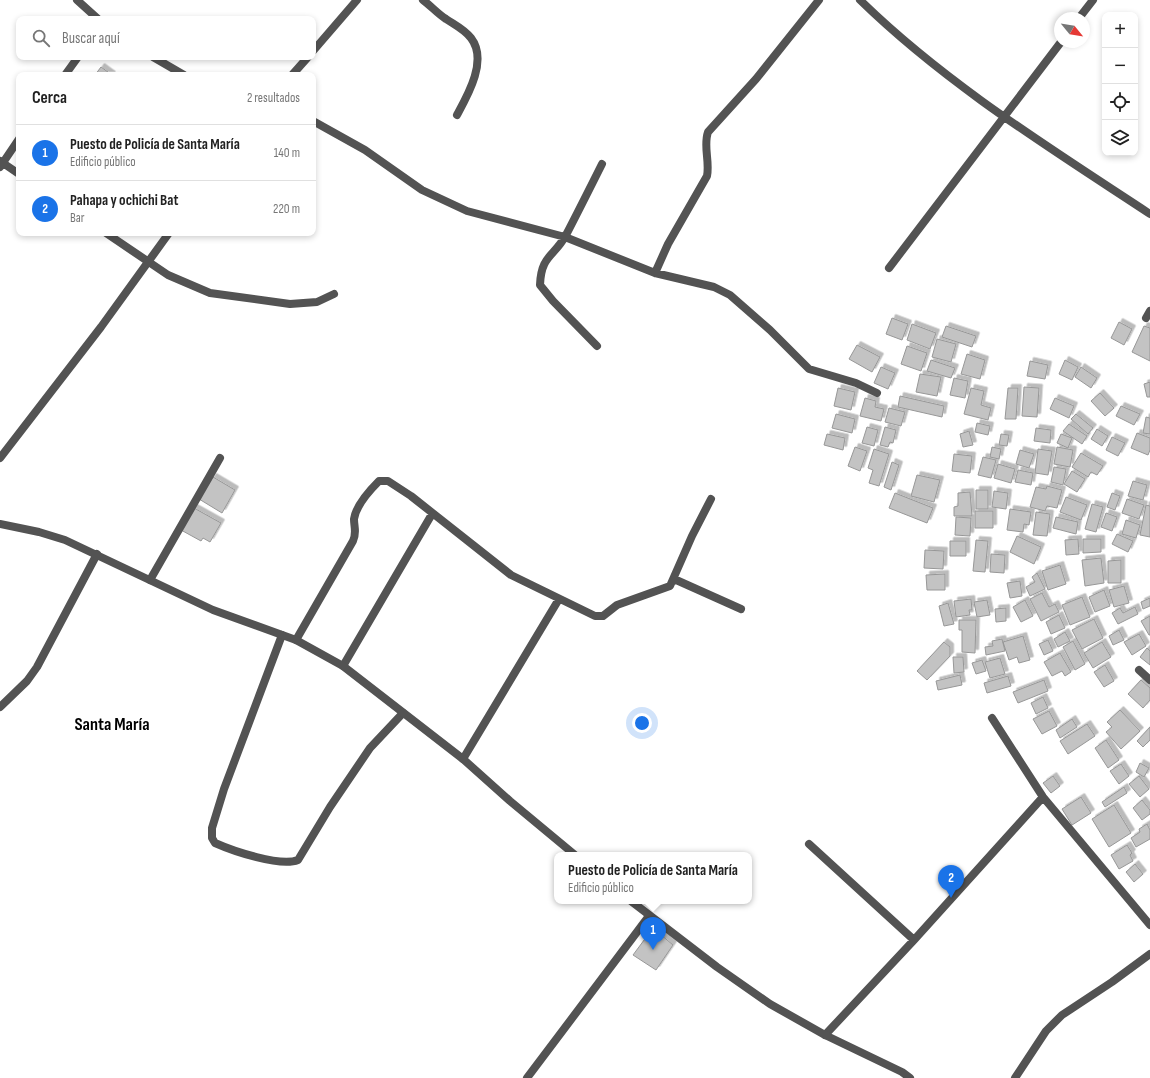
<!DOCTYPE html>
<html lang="es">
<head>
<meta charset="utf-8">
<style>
	body { margin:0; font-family:"Sofia Sans Condensed",sans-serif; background:#f2f2f2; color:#222 }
	.controls { position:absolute; right:12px; top:12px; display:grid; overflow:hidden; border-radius:8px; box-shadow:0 2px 6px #0003 }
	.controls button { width:36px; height:36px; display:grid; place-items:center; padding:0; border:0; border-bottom:1px solid #e0e0e0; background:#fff; color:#222; font:20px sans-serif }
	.compass { position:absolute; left:1054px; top:12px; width:36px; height:36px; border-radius:50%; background:#fff; box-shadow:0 2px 6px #0003; rotate:120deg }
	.you { position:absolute; left:642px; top:723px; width:14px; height:14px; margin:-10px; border:3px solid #fff; border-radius:50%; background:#1a73e8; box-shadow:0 0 0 6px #1a73e833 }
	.badge { display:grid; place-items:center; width:26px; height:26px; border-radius:50%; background:#1a73e8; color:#fff; font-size:13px; font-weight:700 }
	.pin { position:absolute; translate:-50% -33px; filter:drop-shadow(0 1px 2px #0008) }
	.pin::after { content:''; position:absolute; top:21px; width:14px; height:12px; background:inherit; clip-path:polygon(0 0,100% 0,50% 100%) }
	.popup { position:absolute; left:554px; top:852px; width:198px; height:52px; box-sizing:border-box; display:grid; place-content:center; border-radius:8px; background:#fff; filter:drop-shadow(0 1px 3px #0005); font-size:13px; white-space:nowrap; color:#767676 }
	.popup b { font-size:15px; color:#222 }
	.popup::after { content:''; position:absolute; left:50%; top:100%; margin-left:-8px; border:8px solid transparent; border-top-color:#fff }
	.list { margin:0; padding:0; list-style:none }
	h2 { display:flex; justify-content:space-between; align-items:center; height:52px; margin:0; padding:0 16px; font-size:17px }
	h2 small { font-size:13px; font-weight:400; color:#767676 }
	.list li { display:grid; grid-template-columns:26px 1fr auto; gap:12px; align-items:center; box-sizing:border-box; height:56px; padding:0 16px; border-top:1px solid #e0e0e0 }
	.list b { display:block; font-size:15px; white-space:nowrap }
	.list p { margin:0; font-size:13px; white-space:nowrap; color:#767676 }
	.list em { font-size:13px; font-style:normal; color:#767676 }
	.icon { flex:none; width:22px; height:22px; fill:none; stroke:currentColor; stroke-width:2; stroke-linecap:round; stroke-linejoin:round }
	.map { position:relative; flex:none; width:1150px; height:1078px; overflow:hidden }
	.search { position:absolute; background:#fff; box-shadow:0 2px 6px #0003; left:16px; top:16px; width:300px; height:44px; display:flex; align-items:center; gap:10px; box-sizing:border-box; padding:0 14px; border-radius:8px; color:#767676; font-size:15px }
	.panel { position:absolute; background:#fff; box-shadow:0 2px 6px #0003; left:16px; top:72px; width:300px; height:164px; border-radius:8px }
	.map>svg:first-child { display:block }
	.building { fill:#c3c3c3; stroke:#979797; filter:url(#shadow) }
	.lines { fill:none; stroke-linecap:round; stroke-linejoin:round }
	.minor { stroke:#535353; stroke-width:8 }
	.tertiary { stroke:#535353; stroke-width:8 }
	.labels { text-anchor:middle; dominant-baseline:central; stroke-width:4; stroke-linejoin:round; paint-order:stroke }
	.district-label { font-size:18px; font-weight:bold; fill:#000; stroke:#fff }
</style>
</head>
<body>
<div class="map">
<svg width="1150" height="1078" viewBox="0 0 1150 1078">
	<defs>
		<filter id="shadow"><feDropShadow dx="3.5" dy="-3.5" stdDeviation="0" flood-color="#0004"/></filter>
	</defs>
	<rect width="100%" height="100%" fill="#fff"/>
	<path class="building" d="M101,67l11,8h-17z
		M892,318l16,6 -6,16 -16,-6z
		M1119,322l13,7 -8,16 -13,-7z
		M912,324l24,9 -6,16 -23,-9z
		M946,326l30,10 -4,11 -30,-10z
		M1144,326l6,2v33l-18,-9z
		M937,339l19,5 -5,18 -19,-5z
		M857,345l23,12 -8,15 -23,-13z
		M907,346l20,7 -6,18 -20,-7z
		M967,354l18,6 -5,19 -19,-5z
		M931,360l24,8 -4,10 -24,-7z
		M1065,360l13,7 -6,13 -13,-6z
		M1030,361l18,4 -3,14 -18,-3z
		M881,367l14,6 -7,16 -14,-6z
		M1081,367l16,11 -6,10 -16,-11z
		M920,374l21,3 -4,19 -21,-4z
		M954,378l14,3 -3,17 -15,-3z
		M1150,382v15h-3l-3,-13z
		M1024,387l15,1 -2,29 -15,-1z
		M838,388l17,4 -4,18 -17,-4z
		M971,388l13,3 -3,14 10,3 -3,12 -24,-6z
		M1008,388h10l-2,31h-11z
		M1100,393l14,15 -9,8 -14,-15z
		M900,396l44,10 -2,11 -44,-10z
		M865,398l11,3 -1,6 9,2 -3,12 -21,-5z
		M1055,398l19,8 -5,12 -19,-9z
		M1121,406l19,8 -6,11 -18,-9z
		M889,408l16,4 -4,14 -16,-4z
		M836,414l19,5 -3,14 -20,-5z
		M1076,414l17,14 -5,6 -17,-15z
		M1146,417l4,1v16l-7,-1z
		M977,423l13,3 -2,9 -13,-3z
		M1069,424l18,12 -5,8 -19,-13z
		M867,427l11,3 -4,16 -12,-3z
		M885,427l11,3 -3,13 -3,-1 -2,5 -8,-2z
		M1036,428l15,2 -1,13 -16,-2z
		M1097,429l11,7 -6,10 -11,-7z
		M969,431l4,14 -10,2 -3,-13z
		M1137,433l13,5v12l-2,5 -17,-7z
		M827,434l18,4 -2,12 -19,-5z
		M1001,434l8,1 -2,11 -8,-1z
		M1061,434l11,4 -4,10 -11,-5z
		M1112,437l13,6 -7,13 -12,-6z
		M855,447l12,4 -7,20 -12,-5z
		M992,447l9,2 -2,10 -9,-2z
		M1057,447l16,3 -3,17 -16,-3z
		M874,449l15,5 -10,32 -10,-3 4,-13 -5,-2z
		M1038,449l14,2 -4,24 -13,-2z
		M1020,450l14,4 -5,14 -13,-4z
		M1081,453l22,13 -6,9 -6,-3 -3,5 -16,-10z
		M954,454l18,2 -2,17 -18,-2z
		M983,457l13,3 -5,18 -13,-3z
		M892,462l7,3 -8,25 -7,-3z
		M998,464l17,5 -4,14 -17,-5z
		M1054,467l12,2 -3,16 -12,-3z
		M1018,470l15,3 -2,12 -16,-3z
		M1072,471l13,8 -8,13 -13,-8z
		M917,475l23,5 -6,22 -23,-6z
		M213,477l22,13 -13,23 -23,-14z
		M1133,481l14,4 -4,15 -15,-4z
		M1047,486l15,4 -5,18 -10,-2 -2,5 -15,-4 6,-20 10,2z
		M976,490h12v19h-12z
		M994,491l14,2 -2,16 -14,-2z
		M970,492l2,24h-18v-9l4,-1v-13z
		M895,493l38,15 -6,15 -38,-15z
		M1112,493l8,3 -5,14 -8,-3z
		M1066,497l21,8 -6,15 -21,-8z
		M1127,499l17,6 -5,14 -17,-6z
		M1092,504l11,3 -7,25 -11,-3z
		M1146,505l4,1v31l-10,-2z
		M194,508l27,15 -11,19 -7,-4 -2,3 -20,-11z
		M1010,509l21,3 -2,13 -5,-1 -1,8 -16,-2z
		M975,511h18v17h-18z
		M1036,512l14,2 -3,22 -14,-1z
		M1106,513l11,4 -5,14 -11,-4z
		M956,517l15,1 -1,18 -15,-1z
		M1056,517l22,5 -2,12 -23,-6z
		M1126,520l14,5 -4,13 -14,-4z
		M1117,534l16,7 -5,11 -16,-8z
		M1017,536l24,11 -7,17 -24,-12z
		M1078,539l1,15 -13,1 -1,-15z
		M1083,539h18v13l-18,1z
		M976,540l12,1 -3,31 -12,-1z
		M950,541h16v15h-16z
		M925,550l19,1 -1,18 -19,-1z
		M991,554l14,1 -1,18 -14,-1z
		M1101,558l3,25 -19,3 -3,-26z
		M1121,560v23h-13v-22z
		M1060,565l6,19 -18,6 -6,-19z
		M1037,573l8,16 -15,7 -4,-9 9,-5 -3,-5z
		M945,574v16h-18l-1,-15z
		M1020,581l2,15 -12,2 -3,-15z
		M1124,586l5,17 -15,4 -5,-17z
		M1104,590l6,16 -15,6 -6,-15z
		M1042,593l7,14 6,-3 4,8 -18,9 -11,-22z
		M1082,597l8,20 -20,8 -8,-20z
		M1150,598v8l-7,3 -2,-7z
		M971,599l1,11h-3l1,5 -14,2 -2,-16z
		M987,600l3,15 -13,2 -3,-15z
		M1025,600l8,16 -12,6 -8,-15z
		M948,603l6,21 -10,2 -5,-20z
		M1135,607l3,7 -20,10 -6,-11 8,-5 3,5z
		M1006,608v13l-10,1 -1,-13z
		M1059,615l6,13 -14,6 -5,-12z
		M1150,616v19h-1l-8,-14z
		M1094,619l9,19 -21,11 -10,-19z
		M959,620h17l-1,33 -13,-1v-22h-3z
		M1119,630l5,10 -11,5 -4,-9z
		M1065,632l5,9 -12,6 -4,-8z
		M1139,634l7,12 -14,9 -8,-13z
		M1023,636l7,24 -11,3 -2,-6 -8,3 -6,-18z
		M1002,639l3,12 -19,4 -1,-8 8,-1 -1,-5z
		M1048,640l5,11 -9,4 -5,-11z
		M1073,641l12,23 -10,6 -12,-23z
		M944,642l6,5v9l-23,24 -10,-9z
		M1102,642l9,15 -18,11 -9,-15z
		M1147,648l3,3v14l-10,-8z
		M1060,653l11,19 -6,4 -3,-5 -10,5 -8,-14z
		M953,657h10l1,15 -10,1z
		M1000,658l5,16 -15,4 -5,-16z
		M982,660l4,11 -10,3 -4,-11z
		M1105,665l9,16 -10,6 -10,-15z
		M960,675l2,10 -24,5 -2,-9z
		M1008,676l3,10 -24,7 -3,-10z
		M1044,680l4,11 -30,12 -5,-11z
		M1141,680l9,8v12l-7,8 -15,-14z
		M1043,697l5,11 -12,6 -5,-11z
		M1120,710l20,21 -19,18 -15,-17 6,-5 -5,-5z
		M1049,711l8,15 -15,8 -9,-15z
		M1072,719l5,8 -17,11 -4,-8z
		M1087,724l8,12 -27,18 -8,-13z
		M1150,727v13l-7,7 -6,-6z
		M1106,740l13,20 -11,8 -13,-20z
		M1140,763l9,5 -5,9 -8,-5z
		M1121,764l8,12 -10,8 -9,-13z
		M1053,776l7,10 -9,7 -8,-10z
		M1139,776l10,13 -9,8 -11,-13z
		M1124,787l3,6 -22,14 -3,-5z
		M1081,797l10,16 -19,12 -10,-16z
		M1142,800l8,10v4l-8,6 -9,-12z
		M1114,805l17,28 -22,14 -17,-28z
		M1147,824l3,6v9l-14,8 -5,-9 9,-6 -1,-3z
		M1127,845l5,8 -2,2 3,6 -14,8 -8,-14z
		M1135,864l8,10 -9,8 -8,-10z
		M653,928l20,17 -17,25 -23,-15z"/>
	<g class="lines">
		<path class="minor" d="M77,0l21,19
			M423,0c8,6 15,14 23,19 9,6 18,10 25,19 17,22 -3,57 -14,77
			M860,0c86,84 190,148 290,214
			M1079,18l14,-18
			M153,57l31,18
			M65,75l13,-18
			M313,121l52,29 57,40 45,21 98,26 90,36 59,14 16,8 40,35 39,39 47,14 21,10
			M0,161l19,13
			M0,167l19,-28
			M106,233l62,42 42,18 80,11 27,-2 17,-8
			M889,268l172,-226
			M655,273l13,-29 39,-68c3,-15 -4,-30 1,-44l48,-53 63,-79
			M1146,318l4,-7
			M597,346l-44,-45 -13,-16c1,-30 14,-28 26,-50 12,-23 24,-47 36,-71
			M674,579l67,30
			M150,580l70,-122
			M282,635l-58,154 -12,39v10l3,5c18,8 65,24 83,17l32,-53 40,-59 33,-35
			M296,640l57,-99c4,-8 1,-14 1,-22 2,-14 16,-29 25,-38h9l23,15 100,79 84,41h8l14,-11 53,-19 22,-50 19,-37
			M343,666l89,-152
			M1139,670l11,10
			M0,707l27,-26 10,-14 60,-113
			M992,718l51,79 107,128
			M463,759l96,-160
			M809,844l105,96
			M825,1035l89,-95 129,-143
			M527,1078l122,-162
			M1015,1078l31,-47 16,-16 50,-33 38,-28"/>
		<path class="tertiary" d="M313,51l44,-51
			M292,75l16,-18
			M0,458l101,-131 68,-94
			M0,524l39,8 26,8 148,70 83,30 47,26 120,93 47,42 65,54
			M631,901l86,66 53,37 55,31 77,37 8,6"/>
	</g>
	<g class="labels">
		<g class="district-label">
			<text x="112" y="724">Santa María</text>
		</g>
	</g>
</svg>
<div class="controls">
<button>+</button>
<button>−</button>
<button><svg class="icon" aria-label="locate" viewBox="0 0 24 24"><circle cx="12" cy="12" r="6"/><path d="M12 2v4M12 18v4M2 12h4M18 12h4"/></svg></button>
<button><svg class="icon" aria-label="layers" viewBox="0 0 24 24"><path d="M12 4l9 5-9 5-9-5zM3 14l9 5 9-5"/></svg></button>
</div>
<svg class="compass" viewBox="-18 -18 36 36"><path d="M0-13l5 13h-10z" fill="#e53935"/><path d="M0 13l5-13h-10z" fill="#767676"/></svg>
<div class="you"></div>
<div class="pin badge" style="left:653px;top:950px">1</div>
<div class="popup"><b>Puesto de Policía de Santa María</b>Edificio público</div>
<div class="pin badge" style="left:951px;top:898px">2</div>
<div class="search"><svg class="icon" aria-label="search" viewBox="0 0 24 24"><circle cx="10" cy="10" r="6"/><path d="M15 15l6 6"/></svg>Buscar aquí</div>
<section class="panel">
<h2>Cerca<small>2 resultados</small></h2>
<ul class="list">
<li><span class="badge">1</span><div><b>Puesto de Policía de Santa María</b><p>Edificio público</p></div><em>140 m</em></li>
<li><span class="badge">2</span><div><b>Pahapa y ochichi Bat</b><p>Bar</p></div><em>220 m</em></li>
</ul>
</section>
</div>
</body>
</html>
